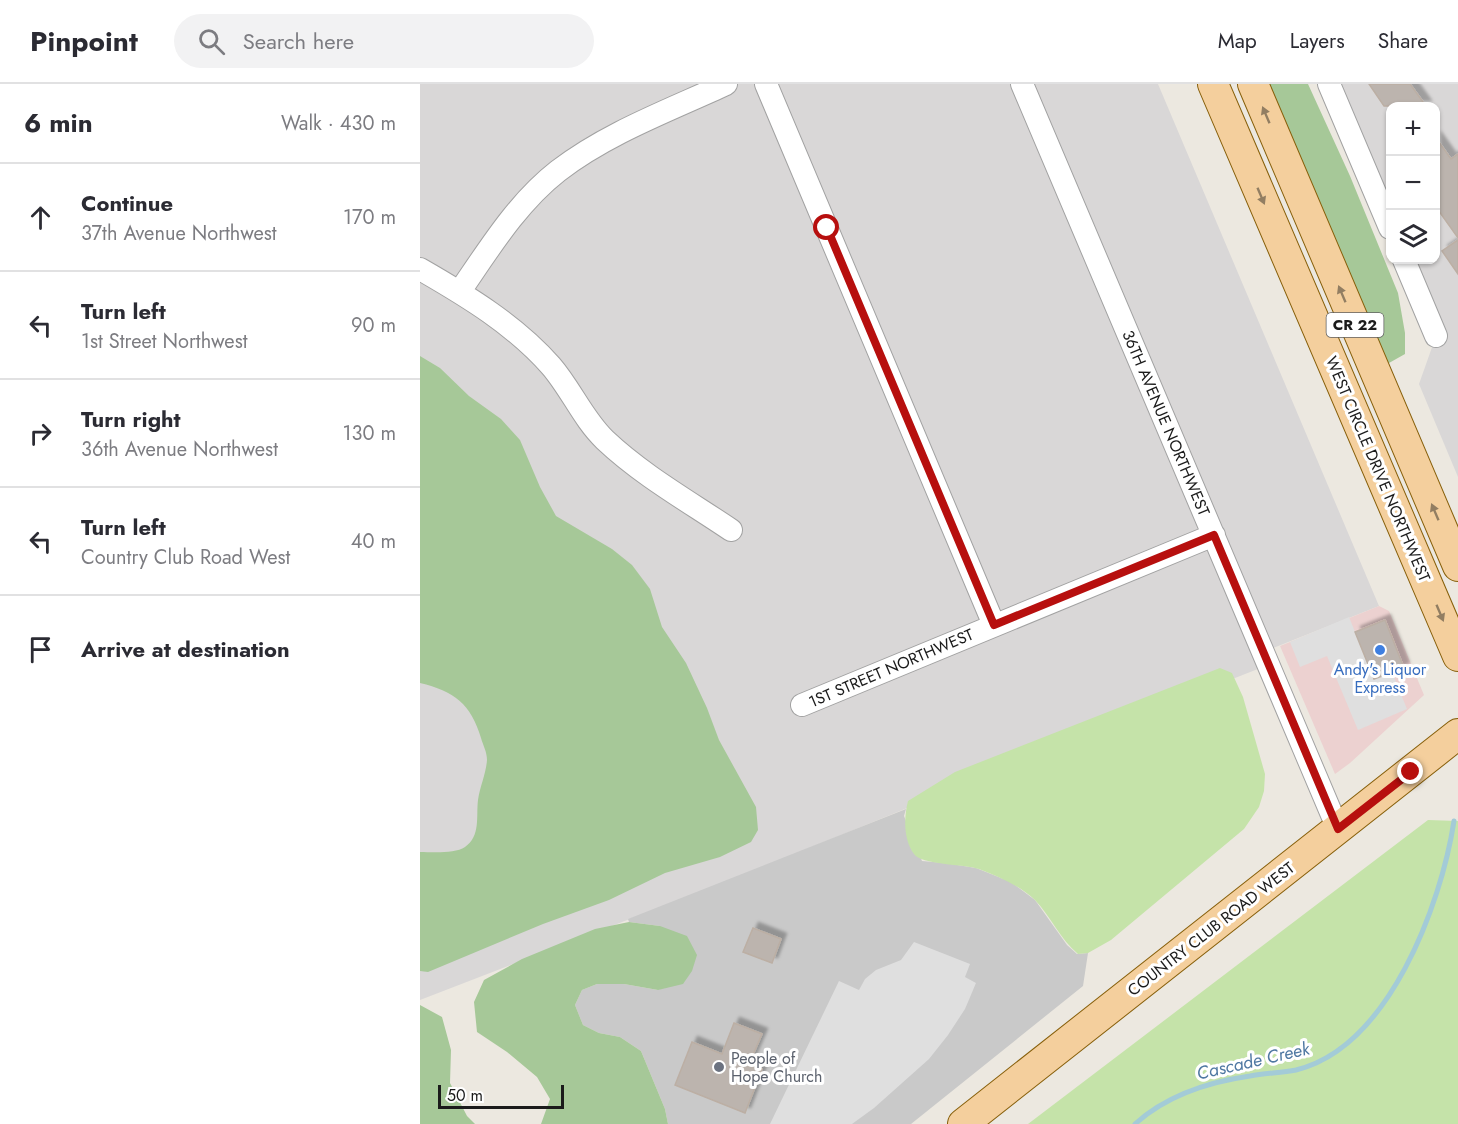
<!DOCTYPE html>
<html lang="en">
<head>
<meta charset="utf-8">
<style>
	body { margin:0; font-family:Jost,sans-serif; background:#f2f2f3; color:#2b2b33 }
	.controls { position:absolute; right:18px; top:18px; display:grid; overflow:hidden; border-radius:12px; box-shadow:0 2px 4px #0004 }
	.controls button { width:54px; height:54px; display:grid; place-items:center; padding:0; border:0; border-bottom:2px solid #e1e1e2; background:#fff; color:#2b2b33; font:30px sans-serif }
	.scale { position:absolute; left:18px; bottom:15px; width:126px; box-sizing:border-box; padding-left:6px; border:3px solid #1b1b1b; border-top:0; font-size:16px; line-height:21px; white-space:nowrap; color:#1b1b1b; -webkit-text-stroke:4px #fff; paint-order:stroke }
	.stop { position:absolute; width:18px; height:18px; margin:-14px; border:4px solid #b70f0e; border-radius:50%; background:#fff }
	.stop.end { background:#b70f0e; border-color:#fff; box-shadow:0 2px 6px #0008 }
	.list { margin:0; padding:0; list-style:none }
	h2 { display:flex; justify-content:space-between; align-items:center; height:78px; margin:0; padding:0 24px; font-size:26px }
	h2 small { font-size:20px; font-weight:400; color:#7c7c81 }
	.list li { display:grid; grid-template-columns:39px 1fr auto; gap:18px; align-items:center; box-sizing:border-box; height:108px; padding:0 24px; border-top:2px solid #e1e1e2 }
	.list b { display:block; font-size:22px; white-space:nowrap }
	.list p { margin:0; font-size:20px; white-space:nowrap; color:#7c7c81 }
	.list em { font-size:20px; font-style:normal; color:#7c7c81 }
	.icon { flex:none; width:33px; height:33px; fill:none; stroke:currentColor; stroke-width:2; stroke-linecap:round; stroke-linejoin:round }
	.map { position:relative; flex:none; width:1038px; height:1040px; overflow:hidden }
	header { display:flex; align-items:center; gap:36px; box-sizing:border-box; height:84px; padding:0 30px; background:#fff; border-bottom:2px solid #e1e1e2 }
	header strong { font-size:28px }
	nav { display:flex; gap:33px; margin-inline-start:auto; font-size:21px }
	.search { width:420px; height:54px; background:#f2f2f3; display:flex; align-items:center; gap:15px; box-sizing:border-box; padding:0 21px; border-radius:33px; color:#7c7c81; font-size:22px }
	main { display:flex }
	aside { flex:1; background:#fff }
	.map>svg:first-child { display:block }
	.residential { fill:#d9d7d7 }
	.commercial { fill:#ecd1d0 }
	.religious { fill:#c9c9c9 }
	.grass { fill:#c5e3a9 }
	.forest { fill:#a6c898 }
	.parking { fill:#dfdfdf }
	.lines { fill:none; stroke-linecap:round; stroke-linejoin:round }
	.stream { stroke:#a3cbd7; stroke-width:5 }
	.building { fill:#bcb4ae; stroke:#bcafa4; stroke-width:1.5; filter:url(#shadow) }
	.minor-casing { stroke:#a2a2a2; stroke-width:24 }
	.major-casing { stroke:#875f0a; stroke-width:32 }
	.minor { stroke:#fff; stroke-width:22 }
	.major { stroke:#f4cf9d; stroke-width:30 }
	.oneway { fill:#927e62 }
	.route { stroke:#b70f0e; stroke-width:8 }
	.shop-dot { fill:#3f7fe0; stroke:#fff; stroke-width:2 }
	.worship-dot { fill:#6b7280; stroke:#fff; stroke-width:2 }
	.labels { text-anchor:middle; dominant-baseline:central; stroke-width:6; stroke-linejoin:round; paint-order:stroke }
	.shield { fill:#fff; stroke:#5f5f5f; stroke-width:1.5 }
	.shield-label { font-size:15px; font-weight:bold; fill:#1b1b1b }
	.street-label { font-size:16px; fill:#1b1b1b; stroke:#fff }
	.shop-label { font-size:16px; fill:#366cbe; stroke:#fff }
	.worship-label { font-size:16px; fill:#5b616d; stroke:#fff; text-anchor:start }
	.water-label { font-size:18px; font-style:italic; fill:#4f78a2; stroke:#fff }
</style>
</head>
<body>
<header>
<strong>Pinpoint</strong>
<div class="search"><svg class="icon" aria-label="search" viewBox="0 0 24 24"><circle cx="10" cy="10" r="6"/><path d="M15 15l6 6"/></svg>Search here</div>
<nav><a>Map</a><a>Layers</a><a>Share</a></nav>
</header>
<main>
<aside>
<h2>6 min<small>Walk · 430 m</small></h2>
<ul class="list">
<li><svg class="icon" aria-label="ahead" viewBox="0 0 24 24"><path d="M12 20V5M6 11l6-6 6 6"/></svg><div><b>Continue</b><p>37th Avenue Northwest</p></div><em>170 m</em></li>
<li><svg class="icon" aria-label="left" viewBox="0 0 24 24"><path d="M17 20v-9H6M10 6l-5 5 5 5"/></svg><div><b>Turn left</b><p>1st Street Northwest</p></div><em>90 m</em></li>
<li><svg class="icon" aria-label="right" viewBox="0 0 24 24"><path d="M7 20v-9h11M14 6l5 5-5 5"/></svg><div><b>Turn right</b><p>36th Avenue Northwest</p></div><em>130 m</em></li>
<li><svg class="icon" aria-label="left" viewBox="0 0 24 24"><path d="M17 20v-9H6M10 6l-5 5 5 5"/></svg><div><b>Turn left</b><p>Country Club Road West</p></div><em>40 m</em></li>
<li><svg class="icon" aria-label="arrive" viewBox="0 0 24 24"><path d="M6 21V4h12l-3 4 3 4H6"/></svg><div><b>Arrive at destination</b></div></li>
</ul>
</aside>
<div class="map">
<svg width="1038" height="1040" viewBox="0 0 1038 1040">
	<defs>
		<filter id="shadow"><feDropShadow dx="5.5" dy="-5.5" stdDeviation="1.5" flood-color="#0004"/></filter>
	</defs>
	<rect width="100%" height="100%" fill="#ece8e0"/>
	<path class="residential" d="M0,0h738l221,522 -116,46 5,13 -297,117 -240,98 -311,120z
		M909,0h129v393l-39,-93 17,-48 -32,-76h32v-154h-46v122z"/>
	<path class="commercial" d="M959,522l10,5 35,84 -74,68 -15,11 -55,-128z"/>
	<path class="religious" d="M486,725l-2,7 18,45 23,2 31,5 35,14 24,18 32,45 10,9 11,-1 -5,33 -172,138h-243l-3,-15 -24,-58 -21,-14 -21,-4 -16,-8 -8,-20 7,-15 15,-6h27l34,6 2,-64 -31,-4 -1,-3z"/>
	<path class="grass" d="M800,584l12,5 11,24 22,77 -1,17 -5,16 -15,22 -133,111 -23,13 -10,1c-18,-15 -27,-37 -43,-54 -16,-15 -36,-23 -56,-31 -15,-5 -58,-4 -65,-15 -11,-15 -10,-37 -6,-53l47,-29z
		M1008,736l30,1v303h-430z"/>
	<path class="forest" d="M842,0h46l42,92 48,117 7,40v21l-16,9 -14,-4z
		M0,272l20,12 29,28 32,23 19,21 20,47 16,29 56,33 20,16 18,24 12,38 24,36 21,45 12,32 37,67 2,23 -7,12 -31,15 -55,16 -56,27 -66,24 -115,48 -8,-1v-119c12,0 35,2 45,-5 16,-11 11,-31 13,-47 2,-14 8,-26 9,-40 0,-8 -4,-15 -6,-22 -10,-34 -27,-47 -61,-55z
		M209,838l31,4 27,10 10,19 -5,16 -9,13 -25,6 -34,-6h-27l-15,6 -7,15 8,20 16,8 21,4 21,14 24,58 3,15h-127l9,-25 -13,-22 -30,-25 -30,-20 -3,-30 10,-22 38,-21 73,-30z
		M0,921l22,12 9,33 -1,33 17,33 8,8h-55z"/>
	<path class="parking" d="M929,533l25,62 18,-7 15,37 -49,21 -31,-74 -27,11 -10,-25z
		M494,858l56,22 -5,13 11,6 -11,26 -17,26 -19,24 -55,49 -22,16h-82l69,-143 20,9 6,-11 11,-9 25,-10z"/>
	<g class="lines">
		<path class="stream" d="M715,1040c32,-29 73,-42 115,-48 15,-3 31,-3 46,-6 93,-23 145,-165 158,-249"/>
	</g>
	<path class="building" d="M949,0h41l16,22h-42z
		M1016,54l15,21 7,-5v84l-22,-31z
		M1038,156v34l-16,-23z
		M965,536l19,48 -30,11 -19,-47z
		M333,844l28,11 -9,24 -29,-11z
		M314,939l28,11 -13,30 13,5 -17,44 -70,-28 17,-43 30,12z"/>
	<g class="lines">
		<g class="minor-casing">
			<path id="minor" d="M346,0l228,541
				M602,0l316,745
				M909,0l61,144
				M984,176l32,76
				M0,185c47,27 95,56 131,97 20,23 32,53 54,74 37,35 83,61 126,90
				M40,207c29,-42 57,-88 98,-120 49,-38 112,-61 168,-87
				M382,621l412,-170"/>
		</g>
		<g class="major-casing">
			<path id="major" d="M793,0l245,572
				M833,0l205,482
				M543,1040l495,-390"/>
		</g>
		<use href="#minor" class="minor"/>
		<use href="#major" class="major"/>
	</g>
	<defs><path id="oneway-solid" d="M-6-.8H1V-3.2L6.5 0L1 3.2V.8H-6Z" transform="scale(1.5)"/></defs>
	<g class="oneway">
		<use href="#oneway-solid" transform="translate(846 31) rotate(-113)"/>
		<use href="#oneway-solid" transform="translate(841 112) rotate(67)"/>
		<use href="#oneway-solid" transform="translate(922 210) rotate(-113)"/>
		<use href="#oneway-solid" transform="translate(1015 428) rotate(-113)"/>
		<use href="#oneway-solid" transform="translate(1020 529) rotate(67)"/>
	</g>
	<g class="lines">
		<path class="route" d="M407,144l167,397 220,-90 124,294 73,-57"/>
	</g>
	<circle class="shop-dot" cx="960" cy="566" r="6"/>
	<circle class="worship-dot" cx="299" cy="983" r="6"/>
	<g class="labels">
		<rect class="shield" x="906.5" y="229" width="57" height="24" rx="4.5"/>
		<g class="shield-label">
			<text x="935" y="241">CR 22</text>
		</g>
		<g class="street-label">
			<text transform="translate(746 339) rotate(67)">36TH AVENUE NORTHWEST</text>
			<text transform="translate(958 385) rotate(67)">WEST CIRCLE DRIVE NORTHWEST</text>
			<text transform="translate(471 584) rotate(-23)">1ST STREET NORTHWEST</text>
			<text transform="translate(791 845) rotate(-38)">COUNTRY CLUB ROAD WEST</text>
		</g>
		<g class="shop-label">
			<text x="960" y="585">Andy's Liquor<tspan x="960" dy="18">Express</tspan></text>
		</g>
		<g class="worship-label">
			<text x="311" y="974">People of<tspan x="311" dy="18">Hope Church</tspan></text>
		</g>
		<g class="water-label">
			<text transform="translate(833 977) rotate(-13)">Cascade Creek</text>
		</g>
	</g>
</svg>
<div class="controls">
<button>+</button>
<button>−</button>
<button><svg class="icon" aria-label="layers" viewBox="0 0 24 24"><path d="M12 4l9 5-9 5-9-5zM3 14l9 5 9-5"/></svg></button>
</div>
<div class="scale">50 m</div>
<div class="stop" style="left:407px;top:144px"></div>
<div class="stop end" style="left:991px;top:688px"></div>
</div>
</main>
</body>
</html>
